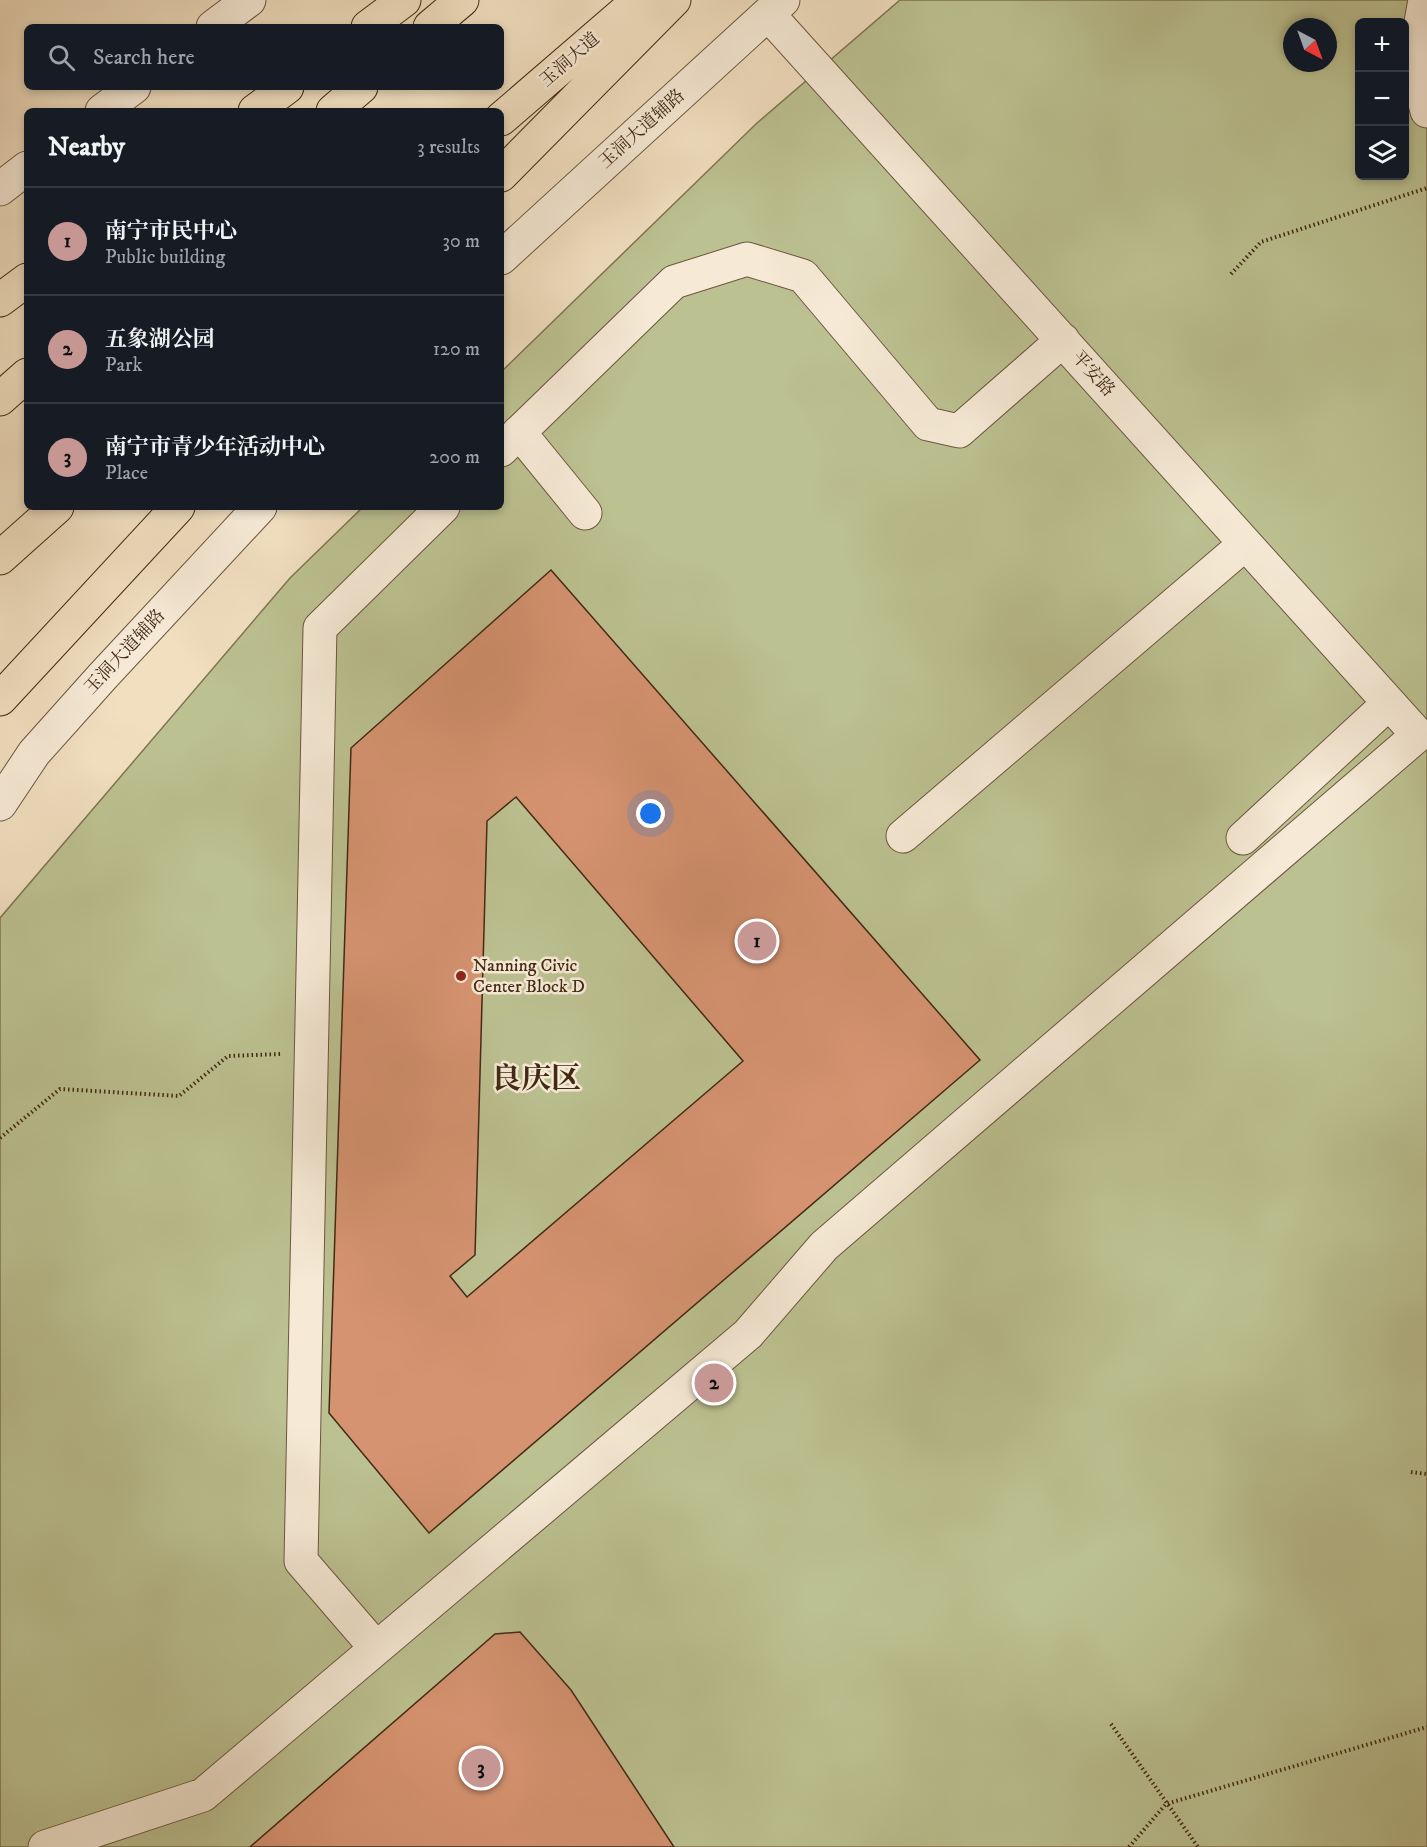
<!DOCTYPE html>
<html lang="en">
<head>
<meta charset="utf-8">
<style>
	body { margin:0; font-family:"IM FELL DW Pica","Noto Serif SC",serif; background:#242831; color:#f1f3f6 }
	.controls { position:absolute; right:18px; top:18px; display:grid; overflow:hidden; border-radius:9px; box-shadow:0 3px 9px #0003 }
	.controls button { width:54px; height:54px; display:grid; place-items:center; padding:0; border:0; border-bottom:2px solid #363941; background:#171b24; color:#f1f3f6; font:30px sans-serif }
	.compass { position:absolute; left:1283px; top:18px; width:54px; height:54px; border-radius:50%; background:#171b24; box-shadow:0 3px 9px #0003; rotate:139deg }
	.you { position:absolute; left:651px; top:814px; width:21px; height:21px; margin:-15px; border:4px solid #fff; border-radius:50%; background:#1a73e8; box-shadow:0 0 0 9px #1a73e833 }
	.badge { display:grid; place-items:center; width:39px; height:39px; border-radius:50%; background:#c59692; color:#111; font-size:20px; font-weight:700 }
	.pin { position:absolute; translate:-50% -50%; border:3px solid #fff; box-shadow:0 2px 6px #0006 }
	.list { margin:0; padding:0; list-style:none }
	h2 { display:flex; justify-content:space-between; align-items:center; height:78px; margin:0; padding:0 24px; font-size:26px }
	h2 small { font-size:20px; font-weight:400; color:#9ea1a6 }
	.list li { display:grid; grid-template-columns:39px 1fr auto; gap:18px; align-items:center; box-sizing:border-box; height:108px; padding:0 24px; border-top:2px solid #363941 }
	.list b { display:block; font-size:22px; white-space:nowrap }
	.list p { margin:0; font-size:20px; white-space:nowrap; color:#9ea1a6 }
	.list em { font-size:20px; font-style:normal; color:#9ea1a6 }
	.icon { flex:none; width:33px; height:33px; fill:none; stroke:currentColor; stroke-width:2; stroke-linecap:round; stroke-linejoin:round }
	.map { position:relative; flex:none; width:1427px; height:1847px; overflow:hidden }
	.search { position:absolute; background:#171b24; box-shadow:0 3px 9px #0003; left:24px; top:24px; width:480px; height:66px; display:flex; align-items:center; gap:15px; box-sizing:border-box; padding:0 21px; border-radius:9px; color:#9ea1a6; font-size:22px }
	.panel { position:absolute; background:#171b24; box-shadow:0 3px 9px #0003; left:24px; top:108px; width:480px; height:402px; border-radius:9px }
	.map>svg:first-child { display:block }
	.green { fill:#bcc191; stroke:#7f7552; stroke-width:1.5; fill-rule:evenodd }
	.building { fill:#d69371; stroke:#422914; stroke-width:1.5; fill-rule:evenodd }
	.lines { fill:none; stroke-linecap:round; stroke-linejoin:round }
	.minor-casing { stroke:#6e563f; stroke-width:35 }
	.major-casing { stroke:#422914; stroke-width:35 }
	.path { stroke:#422914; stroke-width:4; stroke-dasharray:1.5 3; stroke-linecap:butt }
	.minor { stroke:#f6ead6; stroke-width:33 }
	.major { stroke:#f1dfc0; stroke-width:33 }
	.poi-dot { fill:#8f2418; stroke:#f6ead6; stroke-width:2 }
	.labels { text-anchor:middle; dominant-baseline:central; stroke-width:5; stroke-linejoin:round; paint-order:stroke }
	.street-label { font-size:18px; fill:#422914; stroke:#f6ead6 }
	.poi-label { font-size:18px; fill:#422914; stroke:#f6ead6; text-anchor:start }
	.town-label { font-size:30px; font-weight:bold; fill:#422914; stroke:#f6ead6 }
</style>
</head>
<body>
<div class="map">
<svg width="1427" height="1847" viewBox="0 0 1427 1847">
	<rect width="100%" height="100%" fill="#f1dfc0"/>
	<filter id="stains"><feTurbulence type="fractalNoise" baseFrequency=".00333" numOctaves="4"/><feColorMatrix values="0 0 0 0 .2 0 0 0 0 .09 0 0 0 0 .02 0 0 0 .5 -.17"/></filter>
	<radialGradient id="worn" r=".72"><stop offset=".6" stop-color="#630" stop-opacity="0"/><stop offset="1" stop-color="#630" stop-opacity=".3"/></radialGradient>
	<path class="green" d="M900,0h527v1847h-1427v-929l290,-340 73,-71h138v-135l256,-249zM1360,22h44v154h-44zM1292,27h36v36h-36z"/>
	<path class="building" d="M551,570l429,490 -551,473 -100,-120 22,-665zM516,797l227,264 -276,236 -17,-21 25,-21 12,-434z
		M520,1632l51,58 103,157h-424l245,-213z"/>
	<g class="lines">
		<g class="minor-casing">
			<path id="minor" d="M1425,0l-11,61 13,50
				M213,27l36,-27
				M102,111l32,-24
				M0,189l27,-21
				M501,258l282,-258
				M519,432l66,81
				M501,450l173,-168 73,-23 56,17 125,148 31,7 104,-91
				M0,804l34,-51 68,-76 158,-170
				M903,836l342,-292
				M1243,838l146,-135
				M376,1648l-75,-87 19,-933 123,-121
				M45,1847l158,-52 545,-461 76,-88 594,-511 -650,-721"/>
		</g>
		<g class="major-casing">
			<path id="major" d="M368,27l36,-27
				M430,27l32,-27
				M255,111l32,-24
				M333,111l28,-24
				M501,119l138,-119
				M501,175l173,-175
				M0,300l27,-20
				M0,399l27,-24
				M0,558l57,-51
				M0,699l178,-192"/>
		</g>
		<path class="path" d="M1231,274l30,-32 166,-54
			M0,1138l60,-49 119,7 49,-40 53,-2
			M1411,1472l16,2
			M1111,1724l87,123
			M1129,1847l37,-43 261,-77"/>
		<use href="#minor" class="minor"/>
		<use href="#major" class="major"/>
	</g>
	<circle class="poi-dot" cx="461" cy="976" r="6"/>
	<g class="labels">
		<g class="street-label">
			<text transform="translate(570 60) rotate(-41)">玉洞大道</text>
			<text transform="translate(642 129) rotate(-42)">玉洞大道辅路</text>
			<text transform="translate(1093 374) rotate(48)">平安路</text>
			<text transform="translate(125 652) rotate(-47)">玉洞大道辅路</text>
		</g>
		<g class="poi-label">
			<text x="473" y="966">Nanning Civic<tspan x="473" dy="21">Center Block D</tspan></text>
		</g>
		<g class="town-label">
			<text x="536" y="1079">良庆区</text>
		</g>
	</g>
	<rect width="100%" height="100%" filter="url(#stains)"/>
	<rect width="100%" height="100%" fill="url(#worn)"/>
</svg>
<div class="controls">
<button>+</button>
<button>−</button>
<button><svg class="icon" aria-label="layers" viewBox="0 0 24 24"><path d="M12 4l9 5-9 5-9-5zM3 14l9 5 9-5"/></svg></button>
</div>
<svg class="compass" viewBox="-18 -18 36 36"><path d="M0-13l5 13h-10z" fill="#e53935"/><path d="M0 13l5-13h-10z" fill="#9ea1a6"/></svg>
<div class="you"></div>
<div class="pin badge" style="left:757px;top:941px">1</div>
<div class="pin badge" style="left:714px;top:1383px">2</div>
<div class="pin badge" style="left:481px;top:1768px">3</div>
<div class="search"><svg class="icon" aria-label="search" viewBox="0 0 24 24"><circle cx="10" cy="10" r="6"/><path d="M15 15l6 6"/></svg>Search here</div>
<section class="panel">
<h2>Nearby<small>3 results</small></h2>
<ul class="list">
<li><span class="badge">1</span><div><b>南宁市民中心</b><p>Public building</p></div><em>30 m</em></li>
<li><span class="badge">2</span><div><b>五象湖公园</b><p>Park</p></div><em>120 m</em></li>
<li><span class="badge">3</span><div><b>南宁市青少年活动中心</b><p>Place</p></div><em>200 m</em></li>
</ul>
</section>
</div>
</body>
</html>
